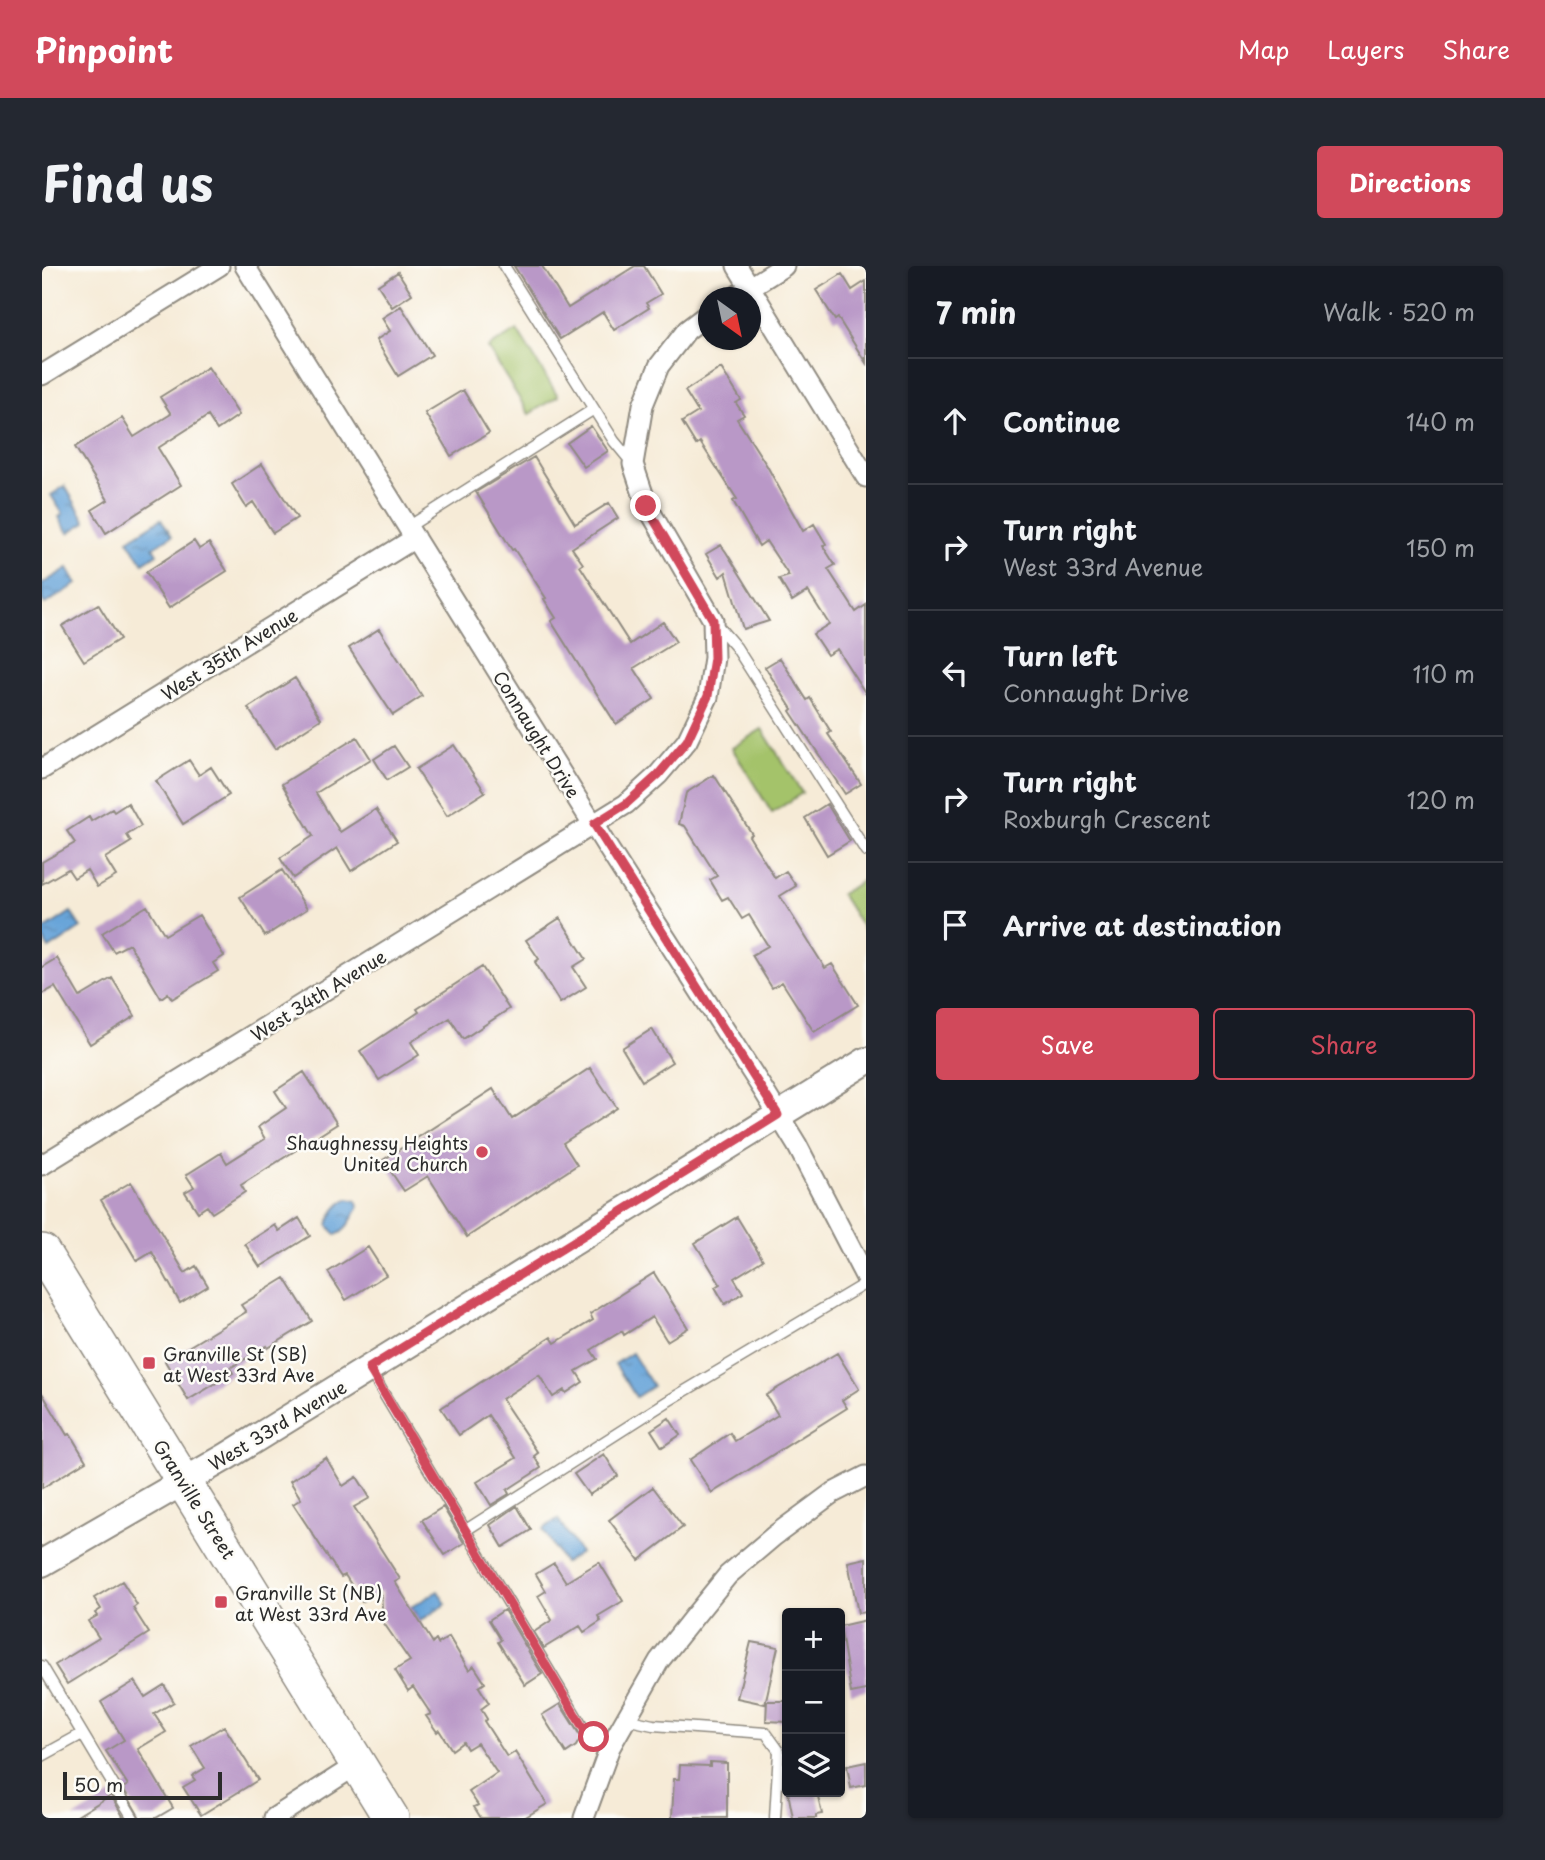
<!DOCTYPE html>
<html lang="en">
<head>
<meta charset="utf-8">
<style>
	body { margin:0; font-family:"Playpen Sans",sans-serif; background:#242831; color:#f1f3f6 }
	.controls { position:absolute; right:21px; bottom:21px; display:grid; overflow:hidden; border-radius:7px; box-shadow:0 2px 5px #0004 }
	.controls button { width:63px; height:63px; display:grid; place-items:center; padding:0; border:0; border-bottom:2px solid #363941; background:#171b24; color:#f1f3f6; font:35px sans-serif }
	.compass { position:absolute; left:656px; top:21px; width:63px; height:63px; border-radius:50%; background:#171b24; box-shadow:0 2px 5px #0004; rotate:147deg }
	.scale { position:absolute; left:21px; bottom:18px; width:159px; box-sizing:border-box; padding-left:7px; border:4px solid #2b2b2b; border-top:0; font-size:19px; line-height:24px; white-space:nowrap; color:#2b2b2b; -webkit-text-stroke:5px #fdfcf7; paint-order:stroke }
	.stop { position:absolute; width:21px; height:21px; margin:-16px; border:5px solid #d1495b; border-radius:50%; background:#fff }
	.stop.end { background:#d1495b; border-color:#fff; box-shadow:0 2px 7px #0008 }
	.list { margin:0; padding:0; list-style:none }
	h2 { display:flex; justify-content:space-between; align-items:center; height:91px; margin:0; padding:0 28px; font-size:30px }
	h2 small { font-size:23px; font-weight:400; color:#9ea1a6 }
	.list li { display:grid; grid-template-columns:46px 1fr auto; gap:21px; align-items:center; box-sizing:border-box; height:126px; padding:0 28px; border-top:2px solid #363941 }
	.list b { display:block; font-size:26px; white-space:nowrap }
	.list p { margin:0; font-size:23px; white-space:nowrap; color:#9ea1a6 }
	.list em { font-size:23px; font-style:normal; color:#9ea1a6 }
	.actions { display:flex; gap:14px; padding:21px 28px }
	.actions a { flex:1; padding:16px 0; border:2px solid #d1495b; border-radius:7px; text-align:center; font-size:24px; color:#d1495b }
	.actions .main { background:#d1495b; color:#fff }
	.icon { flex:none; width:38px; height:38px; fill:none; stroke:currentColor; stroke-width:2; stroke-linecap:round; stroke-linejoin:round }
	.map { position:relative; flex:none; width:824px; height:1552px; overflow:hidden; border-radius:7px }
	header { display:flex; align-items:center; gap:42px; box-sizing:border-box; height:98px; padding:0 35px; background:#d1495b; color:#fff }
	header strong { font-size:33px }
	nav { display:flex; gap:38px; margin-inline-start:auto; font-size:24px }
	.intro { display:flex; align-items:center; justify-content:space-between; box-sizing:border-box; height:168px; padding:0 42px }
	h1 { margin:0; font-size:49px }
	.button { padding:18px 32px; border-radius:7px; background:#d1495b; color:#fff; font-size:24px; font-weight:700 }
	main { display:flex; gap:42px; padding:0 42px }
	aside { flex:1; background:#171b24; border-radius:7px; box-shadow:0 2px 5px #0004 }
	.map>svg:first-child { display:block }
	.garden { fill:#a4c36b; stroke:#68774b; stroke-width:2 }
	.water { fill:url(#water-ripples); stroke:#4a6882; stroke-width:2 }
	.building { fill:#b998c7 }
	.lines { fill:none; stroke-linecap:round; stroke-linejoin:round }
	.lane-casing { stroke:#908b81; stroke-width:13 }
	.street-casing { stroke:#908b81; stroke-width:23 }
	.secondary-casing { stroke:#908b81; stroke-width:30 }
	.highway-casing { stroke:#908b81; stroke-width:38 }
	.lane { stroke:#fff; stroke-width:10 }
	.street { stroke:#fff; stroke-width:19 }
	.secondary { stroke:#fff; stroke-width:26 }
	.highway { stroke:#fff; stroke-width:35 }
	.route { stroke:#d1495b; stroke-width:9 }
	.poi-dot { fill:#d1495b; stroke:#fdfcf7; stroke-width:2.5 }
	.labels { text-anchor:middle; dominant-baseline:central; stroke-width:5; stroke-linejoin:round; paint-order:stroke }
	.street-label { font-size:18px; fill:#2b2b2b; stroke:#fdfcf7 }
	.poi-label { font-size:18px; fill:#2b2b2b; stroke:#fdfcf7; text-anchor:start }
</style>
</head>
<body>
<header>
<strong>Pinpoint</strong>
<nav><a>Map</a><a>Layers</a><a>Share</a></nav>
</header>
<div class="intro"><h1>Find us</h1><a class="button">Directions</a></div>
<main>
<div class="map">
<svg width="824" height="1552" viewBox="0 0 824 1552">
	<defs>
		<pattern id="water-ripples" width="26" height="14" patternUnits="userSpaceOnUse" patternTransform="scale(1.75)"><rect width="26" height="14" fill="#68a4d9"/><path d="M2 4q2-2 4 0t4 0M15 11q2-2 4 0t4 0" fill="none" stroke="#5686b0"/></pattern>
	</defs>
	<rect width="100%" height="100%" fill="#fdfcf7"/>
	<filter id="ink" filterUnits="userSpaceOnUse"><feTurbulence type="fractalNoise" baseFrequency=".0143" numOctaves="2"/><feDisplacementMap in="SourceGraphic" scale="14" xChannelSelector="R" yChannelSelector="G"/><feConvolveMatrix kernelMatrix="1 2 1 2 8 2 1 2 1" color-interpolation-filters="sRGB"/></filter>
	<filter id="wash" filterUnits="userSpaceOnUse"><feTurbulence type="fractalNoise" baseFrequency=".00686" numOctaves="4" result="noise"/><feDisplacementMap in="SourceGraphic" scale="28" xChannelSelector="R" yChannelSelector="G"/><feGaussianBlur stdDeviation="1.57" result="paint"/><feColorMatrix in="noise" values="0 0 0 0 0 0 0 0 0 0 0 0 0 0 0 0 0 1.4 0 .05"/><feComposite in="paint" operator="in"/></filter>
	<g filter="url(#wash)">
		<rect width="100%" height="100%" fill="#f6ebd7"/>
		<path class="garden" d="M475,64l41,66 -29,18 -41,-66z
			M720,463l40,64 -30,20 -40,-65z
			M823,613l1,2v52l-25,-39z"/>
		<path class="water" d="M23,220l21,36 -18,11 -9,-16 4,-3 -12,-19z
			M119,253l11,17 -19,11 4,7 -14,9 -15,-23z
			M26,302l9,16 -32,20 -3,-4v-16z
			M29,646l10,16 -32,21 -7,-12v-6z
			M306,933l9,2 1,8c-8,10 -9,21 -22,26l-8,-10c3,-11 10,-21 20,-26z
			M590,1087l21,33 -17,11 -21,-33z
			M516,1253l22,34 -16,10 -21,-34z
			M396,1325l8,13 -26,17 -9,-14z"/>
		<g id="blocks">
			<path class="building" d="M472,0h28l26,42 67,-42h9l17,28 -15,9 3,5 -35,22 -11,-18 -43,27z
				M356,6l14,22 -20,13 -14,-22z
				M800,8l10,16 14,-9v82l-28,-45 -3,2 -19,-30z
				M359,40l31,49 -34,21 -22,-36 14,-9 -8,-13z
				M166,101l31,48 -22,15 -9,-14 -50,32 23,37 -75,48 -14,-23 16,-10 -33,-53 47,-29 12,19 37,-23 -11,-17z
				M679,102l20,32 -5,3 8,12 -7,4 30,47 36,65 11,-7 12,20 -3,2 12,19 -7,4 28,43 10,-7v89l-29,-45 -10,6 -14,-21 16,-10 -21,-33 -16,10 -13,-22 10,-3 -23,-35 -7,5 -26,-45 4,-2 -37,-57 -4,3 -14,-23 16,-10 -13,-21z
				M421,124l26,43 -38,23 -26,-43z
				M549,160l17,25 -24,16 -17,-24z
				M492,191l41,67 34,-21 9,15 -46,30 11,16 -3,2 50,78 33,-22 13,20 -42,26 20,31 -38,25 -65,-103 5,-3 -12,-19 2,-1 -32,-49 -2,1 -36,-58z
				M220,198l35,54 -24,15 -20,-31 -7,5 -14,-23z
				M152,275l5,8 10,-6 18,28 -58,37 -23,-36z
				M679,279l5,7 43,69 -26,8 -17,-57 -6,5 -14,-23z
				M56,338l22,35 -36,22 -22,-35z
				M337,363l43,67 -29,19 -44,-67z
				M738,392l27,42 3,-2 21,34 -3,2 33,50 -16,10 -55,-83 2,-2 -27,-42z
				M253,412l26,41 -46,30 -27,-41z
				M315,471l14,22 -55,34 24,39 36,-23 21,32 -46,30 -14,-23 -44,30 -13,-20 33,-22 -31,-52z
				M412,479l31,47 -38,24 -31,-47z
				M352,480l14,21 -21,13 -13,-21z
				M147,494l10,15 12,-8 18,28 -46,29 -27,-43z
				M672,509l38,59 -3,2 26,42 11,-7 10,15 -16,10 45,72 7,-4 26,41 -44,27 -32,-50 -10,6 -20,-33 16,-9 -19,-31 -7,4 -14,-22 -6,3 -12,-20 7,-4 -32,-50 -6,-2 7,-31z
				M86,537l13,23 -14,9 4,7 -26,16 11,18 -19,11 -10,-17 -13,8 -6,-9 -26,15v-22l33,-19 -8,-12 22,-14 2,4 21,-12 2,3z
				M785,538l23,37 -23,14 -22,-37z
				M240,604l25,39 -42,27 -25,-39z
				M105,640l18,29 34,-20 25,41 -11,7 5,8 -46,28 -4,-6 -7,5 -32,-54 -15,8 -12,-19z
				M518,652l26,41 -13,8 13,20 -26,16 -25,-41 4,-3 -13,-19z
				M15,692l23,39 32,-19 23,38 -45,28 -35,-57 -13,7v-27z
				M440,701l27,42 -46,30 -13,-21 -39,24 8,13 -40,25 -19,-29 59,-39 -2,-3z
				M610,763l20,33 -30,19 -20,-33z
				M548,802l27,40 -54,35 14,22 -110,72 -39,-61 -24,15 -21,-31 110,-71 19,30z
				M262,806l33,52 -96,61 4,7 -33,21 -5,-7 -9,6 -13,-20 9,-5 -8,-12 35,-22 6,10 38,-24 -7,-12 28,-19 -11,-17z
				M89,916l54,91 11,-7 12,20 -28,17 -28,-51 -15,9 -36,-61z
				M695,951l26,43 -29,18 9,15 -18,11 -10,-17 5,-3 -25,-41z
				M257,952l11,18 -50,31 -15,-23 30,-19 4,6z
				M326,981l18,28 -40,25 -18,-28z
				M612,1007l34,55 -21,13 -15,-24 -28,18 -2,-4 -31,19 6,9 -21,12 7,11 -17,11 -2,-3 -11,7 -14,-22 -37,24 36,54 -4,3 7,12 -34,22 2,4 -18,11 -14,-23 39,-24 -28,-43 -29,20 -18,-27 110,-71 4,6 38,-23 -3,-6z
				M243,1012l27,43 -44,27 -1,-2 -37,22 3,5 -45,27 -23,-39 81,-49 -5,-7z
				M795,1087l22,36 -17,11 5,8 -135,85 -22,-33 40,-27 5,8 43,-26 -12,-20z
				M0,1127l25,42 3,-1 16,27 -44,27z
				M627,1152l11,17 -18,12 -11,-17z
				M562,1188l14,22 -29,19 -15,-21z
				M284,1192l17,28 14,-9 13,21 -16,9 46,72 -5,3 38,61 3,-3 2,4 11,-7 20,33 5,-4 11,17 -6,4 10,16 -8,6 6,10 -3,2 23,36 8,-5 32,52 -23,14h-43l-7,-11 4,-2 -9,-13 28,-19 -20,-30 -10,6 -4,-7 -11,8 -13,-20 -2,2 -11,-16 5,-2 -18,-27 -5,4 -13,-21 15,-9 -27,-39 -2,-31 -19,11 -17,-27 -4,2 -48,-73 8,-5 -11,-18z
				M611,1221l30,40 -44,33 -30,-40z
				M475,1240l14,24 -28,17 -13,-22z
				M401,1241l21,36 -19,12 -23,-35z
				M824,1292v54l-8,1 -10,-51z
				M557,1296l24,39 -25,15 3,5 -17,11 -4,-6 -36,22 -10,-16 18,-12 -14,-24 8,-5 -10,-17 18,-11 12,19z
				M80,1315l15,24 -4,3 16,25 -82,51 -12,-19 44,-27 -11,-17 9,-5 -2,-3 6,-4 -7,-11z
				M462,1344l38,64 -17,11 -27,-43 3,-2 -12,-20z
				M824,1354v70l-15,3 -11,-67z
				M709,1376l27,5 -13,57 -28,-6z
				M93,1415l10,16 19,-12 10,17 -20,12 12,18 -28,17 35,59 -17,10h-16l-17,-30 5,-3 -22,-34 18,-11 -23,-38z
				M725,1435h20v21l-21,-1z
				M518,1438l21,33 -5,9 -10,7 -24,-38z
				M182,1460l34,54 -57,35 -18,-28 12,-7 -3,-4 13,-8 -14,-22z
				M668,1496l17,1v55h-55l2,-39h5l1,-14 30,1z
				M824,1496v23l-15,3 -4,-22z
				M746,1526h29l5,22 -6,1v3h-23z
				M69,1529l13,23h-50z"/>
		</g>
	</g>
	<g filter="url(#ink)">
		<use href="#blocks" fill-opacity="0" stroke="#908b81" stroke-width="2"/>
		<g class="lines">
			<g class="lane-casing">
				<path id="lane" d="M462,0l110,175 19,23
					M366,261l186,-118
					M674,358l20,23 130,204
					M327,1103l216,362 25,16
					M424,1264l202,-129 198,-118
					M0,1400l91,152
					M583,1453l28,6 113,8 13,18 -4,67
					M0,1490l40,-22"/>
			</g>
			<g class="street-casing">
				<path id="street" d="M203,0l361,579 156,243 35,57 69,133
					M695,0l129,211
					M691,32l51,-32
					M0,109l177,-109
					M0,503l373,-231
					M0,899l584,-361 32,-29 29,-34 21,-44 6,-39 -1,-38 -66,-114 -14,-42 10,-59 16,-39 28,-36 21,-16
					M232,1552l84,-54
					M542,1552l26,-71 49,-86 34,-43 35,-43 46,-39 57,-42 35,-18"/>
			</g>
			<g class="secondary-casing">
				<path id="secondary" d="M0,1297l184,-106 640,-396"/>
			</g>
			<g class="highway-casing">
				<path id="highway" d="M0,986l349,566"/>
			</g>
			<use href="#lane" class="lane"/>
			<use href="#street" class="street"/>
			<use href="#secondary" class="secondary"/>
			<use href="#highway" class="highway"/>
		</g>
	</g>
	<g class="lines" filter="url(#ink)">
		<path class="route" d="M552,1471l-9,-6 -216,-363 409,-253 -184,-291 32,-20 32,-29 29,-34 21,-45 6,-38 -1,-38 -67,-114"/>
	</g>
	<g class="poi-dot">
		<circle cx="440" cy="886" r="7"/>
		<rect x="100" y="1090" width="14" height="14" rx="3.5"/>
		<rect x="172" y="1329" width="14" height="14" rx="3.5"/>
	</g>
	<g class="labels">
		<g class="street-label">
			<text transform="translate(187 388) rotate(-32)">West 35th Avenue</text>
			<text transform="translate(495 468) rotate(58)">Connaught Drive</text>
			<text transform="translate(276 729) rotate(-32)">West 34th Avenue</text>
			<text transform="translate(235 1159) rotate(-31)">West 33rd Avenue</text>
			<text transform="translate(153 1233) rotate(58)">Granville Street</text>
		</g>
		<g class="poi-label">
			<text x="426" y="876" text-anchor="end">Shaughnessy Heights<tspan x="426" dy="21">United Church</tspan></text>
			<text x="121" y="1087">Granville St (SB)<tspan x="121" dy="21">at West 33rd Ave</tspan></text>
			<text x="193" y="1326">Granville St (NB)<tspan x="193" dy="21">at West 33rd Ave</tspan></text>
		</g>
	</g>
</svg>
<div class="controls">
<button>+</button>
<button>−</button>
<button><svg class="icon" aria-label="layers" viewBox="0 0 24 24"><path d="M12 4l9 5-9 5-9-5zM3 14l9 5 9-5"/></svg></button>
</div>
<svg class="compass" viewBox="-18 -18 36 36"><path d="M0-13l5 13h-10z" fill="#e53935"/><path d="M0 13l5-13h-10z" fill="#9ea1a6"/></svg>
<div class="scale">50 m</div>
<div class="stop" style="left:552px;top:1471px"></div>
<div class="stop end" style="left:604px;top:240px"></div>
</div>
<aside>
<h2>7 min<small>Walk · 520 m</small></h2>
<ul class="list">
<li><svg class="icon" aria-label="ahead" viewBox="0 0 24 24"><path d="M12 20V5M6 11l6-6 6 6"/></svg><div><b>Continue</b></div><em>140 m</em></li>
<li><svg class="icon" aria-label="right" viewBox="0 0 24 24"><path d="M7 20v-9h11M14 6l5 5-5 5"/></svg><div><b>Turn right</b><p>West 33rd Avenue</p></div><em>150 m</em></li>
<li><svg class="icon" aria-label="left" viewBox="0 0 24 24"><path d="M17 20v-9H6M10 6l-5 5 5 5"/></svg><div><b>Turn left</b><p>Connaught Drive</p></div><em>110 m</em></li>
<li><svg class="icon" aria-label="right" viewBox="0 0 24 24"><path d="M7 20v-9h11M14 6l5 5-5 5"/></svg><div><b>Turn right</b><p>Roxburgh Crescent</p></div><em>120 m</em></li>
<li><svg class="icon" aria-label="arrive" viewBox="0 0 24 24"><path d="M6 21V4h12l-3 4 3 4H6"/></svg><div><b>Arrive at destination</b></div></li>
</ul>
<div class="actions"><a class="main">Save</a><a>Share</a></div>
</aside>
</main>
</body>
</html>
